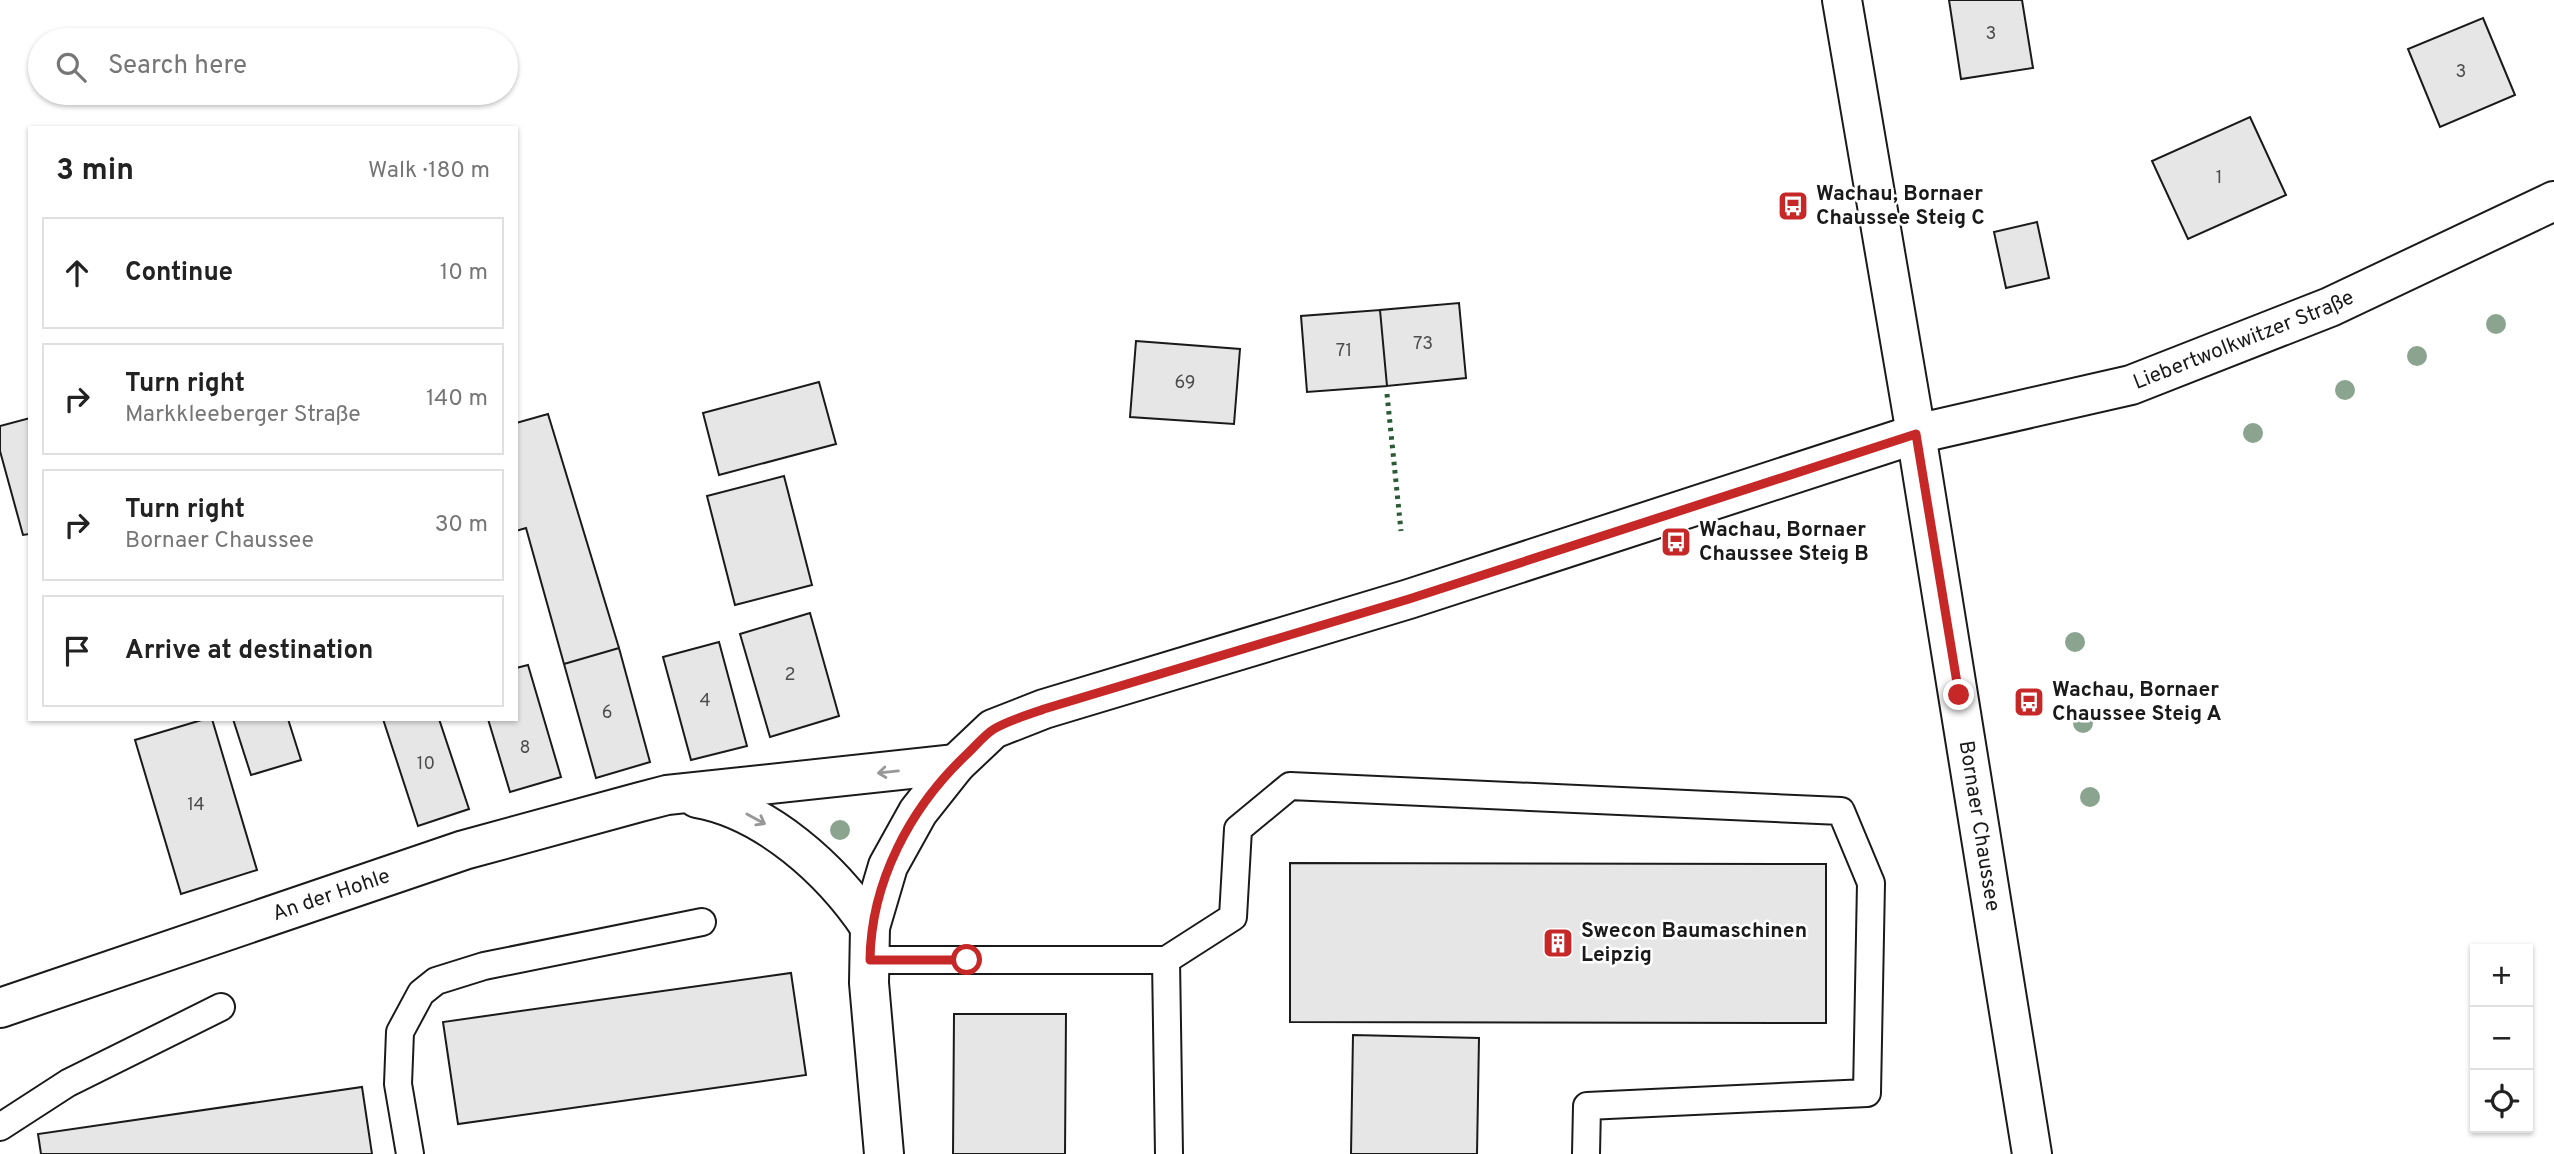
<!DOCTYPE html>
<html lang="en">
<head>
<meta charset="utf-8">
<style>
	body { margin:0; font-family:Overpass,sans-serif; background:#f6f6f6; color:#222 }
	.controls { position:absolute; right:21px; bottom:21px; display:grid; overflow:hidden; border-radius:0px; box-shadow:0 2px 5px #0004 }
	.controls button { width:63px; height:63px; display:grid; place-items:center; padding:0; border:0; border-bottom:2px solid #e0e0e0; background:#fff; color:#222; font:35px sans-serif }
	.stop { position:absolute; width:21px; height:21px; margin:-16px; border:5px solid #c62828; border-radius:50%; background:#fff }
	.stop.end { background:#c62828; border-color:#fff; box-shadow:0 2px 7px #0008 }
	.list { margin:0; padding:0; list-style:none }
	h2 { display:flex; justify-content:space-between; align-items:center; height:91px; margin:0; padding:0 28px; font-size:30px }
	h2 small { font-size:23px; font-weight:400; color:#767676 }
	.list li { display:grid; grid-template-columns:46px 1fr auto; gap:21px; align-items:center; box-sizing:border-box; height:112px; margin:0 14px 14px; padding:0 14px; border:2px solid #e0e0e0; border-radius:0px }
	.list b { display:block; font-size:26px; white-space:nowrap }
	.list p { margin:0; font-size:23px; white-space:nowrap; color:#767676 }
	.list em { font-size:23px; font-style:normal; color:#767676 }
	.icon { flex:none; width:38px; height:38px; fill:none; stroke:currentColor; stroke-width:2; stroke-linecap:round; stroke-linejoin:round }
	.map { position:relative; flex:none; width:2554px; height:1154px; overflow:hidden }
	.search { position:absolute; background:#fff; box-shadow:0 2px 5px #0004; left:28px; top:28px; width:490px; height:77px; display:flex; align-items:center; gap:18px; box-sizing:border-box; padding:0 24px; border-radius:38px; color:#767676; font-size:26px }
	.panel { position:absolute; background:#fff; box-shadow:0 2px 5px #0004; left:28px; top:126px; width:490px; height:595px; border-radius:0px }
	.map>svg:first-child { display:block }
	.building { fill:#e6e6e6; stroke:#1a1a1a; stroke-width:2 }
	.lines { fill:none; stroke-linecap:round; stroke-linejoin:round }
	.service-casing { stroke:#1a1a1a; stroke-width:30 }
	.minor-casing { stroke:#1a1a1a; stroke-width:42 }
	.tertiary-casing { stroke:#1a1a1a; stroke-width:42 }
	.secondary-casing { stroke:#1a1a1a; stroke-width:42 }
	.service { stroke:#fff; stroke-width:26 }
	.minor { stroke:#fff; stroke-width:38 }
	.tertiary { stroke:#fff; stroke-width:38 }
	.secondary { stroke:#fff; stroke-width:38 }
	.hedge { stroke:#2b5a34; stroke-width:5; stroke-dasharray:3.5 5; stroke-linecap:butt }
	.tree { fill:#8aa48f }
	.oneway { stroke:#989898 }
	.route { stroke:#c62828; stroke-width:9 }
	.labels { text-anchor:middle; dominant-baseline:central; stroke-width:5; stroke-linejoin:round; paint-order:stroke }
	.number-label { font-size:18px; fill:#4d4d4d }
	.poi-label { font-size:21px; font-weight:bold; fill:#1a1a1a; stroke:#fff; text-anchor:start }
	.street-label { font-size:21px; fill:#1a1a1a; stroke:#fff }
</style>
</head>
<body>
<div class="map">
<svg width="2554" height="1154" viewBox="0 0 2554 1154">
	<rect width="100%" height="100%" fill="#fff"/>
	<path class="building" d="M1949,0h73l11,68 -72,11z
		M2483,18l32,77 -75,32 -32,-78z
		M2250,117l36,78 -98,44 -36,-78z
		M2037,222l12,56 -43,10 -12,-56z
		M1459,303l7,75 -79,8 -7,-76z
		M1380,310l7,76 -80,6 -6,-76z
		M1136,341l104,8 -6,75 -104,-7z
		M819,382l17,62 -117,31 -16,-62z
		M548,414l71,234 -55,16 -38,-136 -10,3v-108z
		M30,418v116l-7,1 -23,-84v-25z
		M784,476l28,109 -77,20 -28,-109z
		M810,613l29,103 -69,21 -30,-103z
		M719,642l28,104 -56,14 -28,-103z
		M619,648l31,114 -54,16 -32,-114z
		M528,665l33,112 -51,15 -22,-73h28v-51z
		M205,719h7l45,151 -76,24 -46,-154z
		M233,719h55l13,41 -50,15z
		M383,719h56l30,90 -51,17z
		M1290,863l536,1v159l-536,-1z
		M791,973l15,102 -348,49 -15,-102z
		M954,1014h112l-1,140h-112z
		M1353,1035l126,3 -2,116h-126z
		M362,1087l10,67h-331l-3,-20z"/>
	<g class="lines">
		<g class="service-casing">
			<path id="service" d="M870,960h296l67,-43 5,-88 52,-43 551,25 30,72 -4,210 -280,13 -1,48
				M1166,960l3,194
				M0,1127l68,-44 153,-76
				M410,1154l-12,-70 2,-52 21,-39 15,-12 48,-15 218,-44"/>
		</g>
		<g class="minor-casing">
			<g id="minor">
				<path d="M697,798c69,12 135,72 173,129"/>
				<path id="s1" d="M0,1008l464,-158 176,-48 27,-7 289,-31"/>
			</g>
		</g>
		<g class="tertiary-casing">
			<g id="tertiary">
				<path id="s2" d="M1916,434l116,720"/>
			</g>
		</g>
		<g class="secondary-casing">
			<g id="secondary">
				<path d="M1842,0l74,434"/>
				<path id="s3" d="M884,1154l-15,-171 1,-56 18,-61 30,-54 38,-48 37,-35 51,-20 365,-110 507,-165 215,-49 199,-78 224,-106"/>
			</g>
		</g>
		<use href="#service" class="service"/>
		<use href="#minor" class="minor"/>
		<use href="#tertiary" class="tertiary"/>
		<use href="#secondary" class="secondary"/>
		<path class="hedge" d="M1387,394l14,137"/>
	</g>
	<g class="tree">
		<circle cx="2496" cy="324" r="10"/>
		<circle cx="2417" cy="356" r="10"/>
		<circle cx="2345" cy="390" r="10"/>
		<circle cx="2253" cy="433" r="10"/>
		<circle cx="2075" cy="642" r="10"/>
		<circle cx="2083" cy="723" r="10"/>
		<circle cx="2090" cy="797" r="10"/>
		<circle cx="840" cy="830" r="10"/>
	</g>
	<defs><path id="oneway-shaft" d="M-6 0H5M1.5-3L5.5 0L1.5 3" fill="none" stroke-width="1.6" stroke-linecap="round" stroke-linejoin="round" transform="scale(1.75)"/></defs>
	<g class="oneway">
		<use href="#oneway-shaft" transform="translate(888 772) rotate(174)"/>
		<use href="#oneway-shaft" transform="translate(756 819) rotate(29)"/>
	</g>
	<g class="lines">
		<path class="route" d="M967,960h-97c1,-78 40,-152 96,-205 9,-8 18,-20 28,-26 15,-9 34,-14 50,-20l365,-110 507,-165 43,261"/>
	</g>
	<defs>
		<g id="bus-square" transform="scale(1.575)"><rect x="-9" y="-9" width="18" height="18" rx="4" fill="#c62828" stroke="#fff"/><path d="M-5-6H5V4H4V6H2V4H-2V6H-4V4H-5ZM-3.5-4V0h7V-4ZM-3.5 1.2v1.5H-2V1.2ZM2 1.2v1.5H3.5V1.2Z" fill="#fff"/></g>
		<g id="building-square" transform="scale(1.575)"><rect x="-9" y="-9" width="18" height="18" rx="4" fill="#c62828" stroke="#fff"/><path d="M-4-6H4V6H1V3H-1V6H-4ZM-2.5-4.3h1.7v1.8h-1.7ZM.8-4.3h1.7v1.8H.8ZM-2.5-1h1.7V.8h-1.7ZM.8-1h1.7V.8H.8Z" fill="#fff"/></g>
	</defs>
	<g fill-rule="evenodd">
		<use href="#bus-square" x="1793" y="206"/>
		<use href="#bus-square" x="1676" y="542"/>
		<use href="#bus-square" x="2029" y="702"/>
		<use href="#building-square" x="1558" y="943"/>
	</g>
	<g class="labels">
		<g class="number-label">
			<text x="1991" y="34">3</text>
			<text x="2461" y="72">3</text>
			<text x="2219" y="178">1</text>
			<text x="1423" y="344">73</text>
			<text x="1344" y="351">71</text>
			<text x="1185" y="383">69</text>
			<text x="790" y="675">2</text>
			<text x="705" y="701">4</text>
			<text x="607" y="713">6</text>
			<text x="525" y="748">8</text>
			<text x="426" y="764">10</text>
			<text x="196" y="805">14</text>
		</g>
		<g class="poi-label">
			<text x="1816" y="194">Wachau, Bornaer<tspan x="1816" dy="24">Chaussee Steig C</tspan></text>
			<text x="1699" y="530">Wachau, Bornaer<tspan x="1699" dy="24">Chaussee Steig B</tspan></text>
			<text x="2052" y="690">Wachau, Bornaer<tspan x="2052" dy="24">Chaussee Steig A</tspan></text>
			<text x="1581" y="931">Swecon Baumaschinen<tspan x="1581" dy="24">Leipzig</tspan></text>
		</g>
		<g class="street-label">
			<text stroke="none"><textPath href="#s3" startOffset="1776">Liebertwolkwitzer Straße</textPath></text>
			<text stroke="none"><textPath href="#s2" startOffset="397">Bornaer Chaussee</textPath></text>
			<text stroke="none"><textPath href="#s1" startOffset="350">An der Hohle</textPath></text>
		</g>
	</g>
</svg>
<div class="controls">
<button>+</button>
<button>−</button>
<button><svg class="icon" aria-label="locate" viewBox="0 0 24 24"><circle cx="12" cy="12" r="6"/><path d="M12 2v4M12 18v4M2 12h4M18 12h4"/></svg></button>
</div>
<div class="stop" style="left:967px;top:960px"></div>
<div class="stop end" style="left:1959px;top:695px"></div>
<div class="search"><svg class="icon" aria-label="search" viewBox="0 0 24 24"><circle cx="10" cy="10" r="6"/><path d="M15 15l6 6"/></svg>Search here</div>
<section class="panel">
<h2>3 min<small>Walk · 180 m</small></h2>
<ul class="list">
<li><svg class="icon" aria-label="ahead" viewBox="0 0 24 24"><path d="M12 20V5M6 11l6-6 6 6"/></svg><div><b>Continue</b></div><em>10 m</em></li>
<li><svg class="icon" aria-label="right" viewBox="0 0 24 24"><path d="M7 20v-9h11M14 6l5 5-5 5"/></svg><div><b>Turn right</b><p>Markkleeberger Straße</p></div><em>140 m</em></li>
<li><svg class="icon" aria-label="right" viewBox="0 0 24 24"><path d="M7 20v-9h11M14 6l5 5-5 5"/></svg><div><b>Turn right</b><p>Bornaer Chaussee</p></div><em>30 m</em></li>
<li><svg class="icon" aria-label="arrive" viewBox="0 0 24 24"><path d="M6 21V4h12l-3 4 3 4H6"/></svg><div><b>Arrive at destination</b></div></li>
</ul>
</section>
</div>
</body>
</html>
